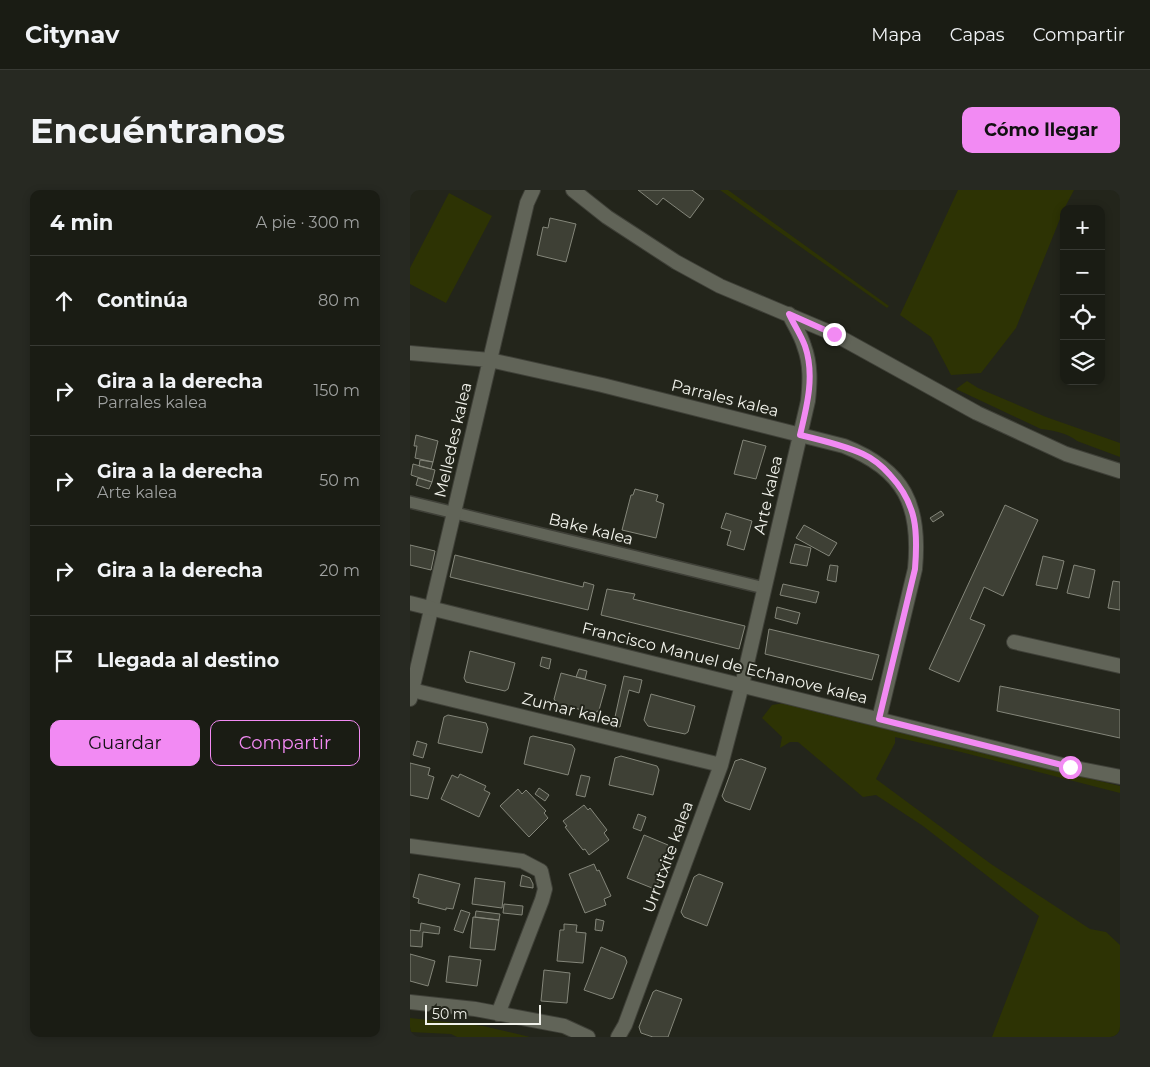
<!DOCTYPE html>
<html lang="es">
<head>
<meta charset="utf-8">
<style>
	body { margin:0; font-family:Montserrat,sans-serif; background:#272922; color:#f1f3f6 }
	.controls { position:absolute; right:15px; top:15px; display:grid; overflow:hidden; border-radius:10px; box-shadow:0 2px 8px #0003 }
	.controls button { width:45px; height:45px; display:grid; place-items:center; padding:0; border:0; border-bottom:1px solid #383a34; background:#1a1c14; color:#f1f3f6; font:25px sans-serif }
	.scale { position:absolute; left:15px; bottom:12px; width:116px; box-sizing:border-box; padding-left:5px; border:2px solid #f1f2eb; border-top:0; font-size:14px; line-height:18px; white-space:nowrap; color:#f1f2eb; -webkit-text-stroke:4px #23251b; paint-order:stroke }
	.stop { position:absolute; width:15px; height:15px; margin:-11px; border:4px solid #f28af3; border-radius:50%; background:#fff }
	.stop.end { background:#f28af3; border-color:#fff; box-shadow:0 1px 5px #0008 }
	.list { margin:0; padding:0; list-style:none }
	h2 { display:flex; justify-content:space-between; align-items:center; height:65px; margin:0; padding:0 20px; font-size:21px }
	h2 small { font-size:16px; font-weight:400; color:#9fa1a0 }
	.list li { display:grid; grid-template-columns:32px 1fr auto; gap:15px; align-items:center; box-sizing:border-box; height:90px; padding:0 20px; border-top:1px solid #383a34 }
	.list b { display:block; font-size:19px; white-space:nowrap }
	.list p { margin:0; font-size:16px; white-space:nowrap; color:#9fa1a0 }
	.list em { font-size:16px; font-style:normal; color:#9fa1a0 }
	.actions { display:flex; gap:10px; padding:15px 20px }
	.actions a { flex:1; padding:11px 0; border:1px solid #f28af3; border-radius:10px; text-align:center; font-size:18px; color:#f28af3 }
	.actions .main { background:#f28af3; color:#111 }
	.icon { flex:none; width:28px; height:28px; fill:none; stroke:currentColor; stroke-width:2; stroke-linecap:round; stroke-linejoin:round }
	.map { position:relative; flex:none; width:710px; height:847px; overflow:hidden; border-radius:10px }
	header { display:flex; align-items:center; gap:30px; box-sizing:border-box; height:70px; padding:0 25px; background:#1a1c14; border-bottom:1px solid #383a34 }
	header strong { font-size:24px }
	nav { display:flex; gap:28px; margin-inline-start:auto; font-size:18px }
	.intro { display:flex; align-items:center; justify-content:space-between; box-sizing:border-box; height:120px; padding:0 30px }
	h1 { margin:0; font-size:35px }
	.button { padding:12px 22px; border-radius:10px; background:#f28af3; color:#111; font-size:18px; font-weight:700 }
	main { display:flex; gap:30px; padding:0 30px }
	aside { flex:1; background:#1a1c14; border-radius:10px; box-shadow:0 2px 8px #0003 }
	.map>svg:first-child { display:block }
	.green { fill:#2d3304 }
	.building { fill:#3e4035; stroke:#84867a }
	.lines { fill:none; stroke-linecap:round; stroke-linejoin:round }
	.pedestrian-casing { stroke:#3f4038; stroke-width:14 }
	.minor-casing { stroke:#3f4038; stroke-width:16 }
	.tertiary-casing { stroke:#3f4038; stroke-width:16 }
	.pedestrian { stroke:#616458; stroke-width:11 }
	.minor { stroke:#616458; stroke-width:14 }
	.tertiary { stroke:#616458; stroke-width:14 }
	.route { stroke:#f28af3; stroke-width:6 }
	.labels { text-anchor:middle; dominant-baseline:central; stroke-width:4; stroke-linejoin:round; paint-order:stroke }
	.street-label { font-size:16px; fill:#f1f2eb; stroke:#23251b }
</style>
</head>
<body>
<header>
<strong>Citynav</strong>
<nav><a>Mapa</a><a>Capas</a><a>Compartir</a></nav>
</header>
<div class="intro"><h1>Encuéntranos</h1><a class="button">Cómo llegar</a></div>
<main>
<aside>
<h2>4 min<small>A pie · 300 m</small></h2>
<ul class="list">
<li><svg class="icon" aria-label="ahead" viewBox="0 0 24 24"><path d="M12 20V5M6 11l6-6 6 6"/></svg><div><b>Continúa</b></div><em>80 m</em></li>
<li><svg class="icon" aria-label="right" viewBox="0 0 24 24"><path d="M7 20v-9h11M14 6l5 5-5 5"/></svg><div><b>Gira a la derecha</b><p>Parrales kalea</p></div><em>150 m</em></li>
<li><svg class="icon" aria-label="right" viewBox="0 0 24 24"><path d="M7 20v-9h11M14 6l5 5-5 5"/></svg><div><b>Gira a la derecha</b><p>Arte kalea</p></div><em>50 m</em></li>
<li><svg class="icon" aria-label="right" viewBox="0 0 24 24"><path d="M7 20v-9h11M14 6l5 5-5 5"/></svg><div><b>Gira a la derecha</b></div><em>20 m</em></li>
<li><svg class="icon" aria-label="arrive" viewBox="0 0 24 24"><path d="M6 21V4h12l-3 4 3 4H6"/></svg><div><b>Llegada al destino</b></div></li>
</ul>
<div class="actions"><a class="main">Guardar</a><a>Compartir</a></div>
</aside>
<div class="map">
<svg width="710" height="847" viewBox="0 0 710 847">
	<rect width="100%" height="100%" fill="#23251b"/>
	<path class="green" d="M310,0h8l161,116 -2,2z
		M548,0h116l-10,19 -48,119 -35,45 -30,2 -20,-38 -31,-22z
		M39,3l43,23 -46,87 -36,-19v-16z
		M557,191l11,7 68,29 74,26v14l-43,-16c-9,-8 -25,-11 -36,-12l-85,-40z
		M374,513l336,83v7l-159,-41 -66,-15v6l-19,36 115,85 99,65 16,3 14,13v92h-128l47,-121 -116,-90 -47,-31 -13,2 -65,-55h-8l-10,6 2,-11 -20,-19 10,-13z
		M0,828l73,8 47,11h-73l-6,-3 -41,-2z"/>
	<path class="building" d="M228,0h54l12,9 -14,19 -27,-20 -6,7z
		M140,28l26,6 -10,38 -29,-7 6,-28 5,1z
		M6,245l22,6 -5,21 -18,-4 2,-12h-3z
		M333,250l23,6 -10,33 -22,-5z
		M10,270l13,2 -2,7 -12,-3z
		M3,274l22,6 -3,12 -21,-7z
		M8,288l14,4 -3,7 -13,-4z
		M225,299l23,6 -2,6 8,3 -8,34 -34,-8 9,-35h2z
		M595,315l33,15 -35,76 -19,-9 -14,32 15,6 -26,57 -30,-13z
		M531,321l3,4 -11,7 -3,-4z
		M316,323l26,8 -8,29 -17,-5 4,-14 -10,-3z
		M394,335l33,18 -8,13 -33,-18z
		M385,354l16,4 -4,18 -17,-3z
		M0,355l25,6 -4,19 -21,-5z
		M45,365l128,32 1,-5 10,3 -6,25 -138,-33z
		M633,366l21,5 -7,28 -21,-4z
		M420,375l8,1 -2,16 -9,-2z
		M664,375l21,5 -6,28 -22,-5z
		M703,391l7,1v28l-12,-2z
		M373,394l36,8 -3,11 -36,-8z
		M197,399l28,5 -2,5 112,27 -6,23 -138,-34z
		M367,417l23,6 -3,11 -22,-6z
		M359,439l110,26 -7,25 -107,-26z
		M60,461l45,12 -7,26 -3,2 -39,-9 -2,-4z
		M132,467l9,2 -2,10 -9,-3z
		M169,479l8,2 -2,8 -9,-2z
		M151,483l45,12 -7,25 -4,3 -38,-9 -3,-5z
		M214,486l18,4 -3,13 -10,-3 -9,37 -7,-1z
		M590,496l120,24v28l-123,-27z
		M241,504l44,12 -7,26 -3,2 -37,-8 -4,-6z
		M38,525l38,8 2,6 -6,24 -44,-10 6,-26z
		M123,546l39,9 3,4 -7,26 -44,-11 6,-27z
		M7,551l10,3 -4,14 -10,-3z
		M211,566l36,10 2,4 -6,25 -44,-10 6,-27z
		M331,569l25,9 -16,42 -25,-9 -3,-5 13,-35z
		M0,573l20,5 -2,7 6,2 -6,22 -18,-4z
		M50,584l26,12 -2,4 6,3 -11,24 -38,-18 11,-24 6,3z
		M171,585l9,2 -5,20 -9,-2z
		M129,598l10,7 -4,6 -10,-7z
		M108,599l4,5 4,-4 20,21 -2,2 4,5 -19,19 -29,-31z
		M174,615l4,5 2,-2 17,22 -3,3 5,7 -20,15 -4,-6 -2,1 -18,-23 2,-1 -4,-5z
		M228,624l8,3 -5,14 -8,-3z
		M234,645l24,10 3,4 -14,37 -5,2 -25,-10z
		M184,674l3,7 2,-1 12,26 -7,3 2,6 -21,8 -16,-39z
		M9,684l41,10 -7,25 -7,-1v2l-28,-7 1,-4 -6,-2z
		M289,684l24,9 -16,43 -23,-9 -3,-5 13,-35z
		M112,685l8,3 3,6v4l-13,-2z
		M65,688l30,4 -3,26 -30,-4z
		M94,714l19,2 -1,9 -19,-2z
		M51,720l9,3 -7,20 -9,-3z
		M66,721l24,3 -1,6 -24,-3z
		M63,727l26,3 -4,30 -25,-2z
		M186,729l8,2 -2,10 -7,-1z
		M11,733l19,4 -1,7 -16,-2 -1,15 -12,-1v-16l10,1z
		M154,734l13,1 -1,7 10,1 -3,30 -26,-2 3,-31h4z
		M191,757l24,10 2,5 -14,36 -3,1 -26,-9z
		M0,764l25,7 -7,25 -18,-5z
		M39,766l32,4 -4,26 -31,-4z
		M134,780l26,3 -3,30 -26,-2z
		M246,800l26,9 -14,38h-15l-12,-4 -2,-6 14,-35z"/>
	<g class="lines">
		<g class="pedestrian-casing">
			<path id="pedestrian" d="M0,312l354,86"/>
		</g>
		<g class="minor-casing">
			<path id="minor" d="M163,0l34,27 69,45 44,24 114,48 143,79 89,41 54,17
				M0,163l80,7 112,25 242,61c61,24 77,60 71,123l-36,150
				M604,452l106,24
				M2,500l309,75
				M0,509l117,-496 6,-13
				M0,656l112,15 19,10 4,18 -3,11 -44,114
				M0,812l65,7 89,17 24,11
				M208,847l7,-12 96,-260 21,-80 66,-284c2,-18 3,-37 -4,-55 -3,-11 -10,-21 -15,-32"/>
		</g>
		<g class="tertiary-casing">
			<path id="tertiary" d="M0,413l660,164 50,10"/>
		</g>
		<use href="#pedestrian" class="pedestrian"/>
		<use href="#minor" class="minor"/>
		<use href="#tertiary" class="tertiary"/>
	</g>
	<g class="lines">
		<path class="route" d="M424,144l-45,-20c5,11 12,21 16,32 10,29 2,60 -5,89 21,5 43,10 63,19 11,5 20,13 27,21 27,29 28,56 25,94l-36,150 191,48"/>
	</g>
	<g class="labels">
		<g class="street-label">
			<text transform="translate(315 208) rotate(14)">Parrales kalea</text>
			<text transform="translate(43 250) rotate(-77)">Melledes kalea</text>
			<text transform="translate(358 305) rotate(-77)">Arte kalea</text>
			<text transform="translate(181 339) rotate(14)">Bake kalea</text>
			<text transform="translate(315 473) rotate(14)">Francisco Manuel de Echanove kalea</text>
			<text transform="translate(161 520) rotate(14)">Zumar kalea</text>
			<text transform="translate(258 667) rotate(-70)">Urrutxite kalea</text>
		</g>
	</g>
</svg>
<div class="controls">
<button>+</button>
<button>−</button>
<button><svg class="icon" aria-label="locate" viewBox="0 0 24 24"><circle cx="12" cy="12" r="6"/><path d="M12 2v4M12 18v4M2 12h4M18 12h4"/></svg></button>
<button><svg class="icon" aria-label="layers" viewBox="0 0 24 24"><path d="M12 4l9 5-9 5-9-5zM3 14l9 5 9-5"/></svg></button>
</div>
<div class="scale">50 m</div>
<div class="stop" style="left:660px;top:577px"></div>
<div class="stop end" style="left:424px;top:144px"></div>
</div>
</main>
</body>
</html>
